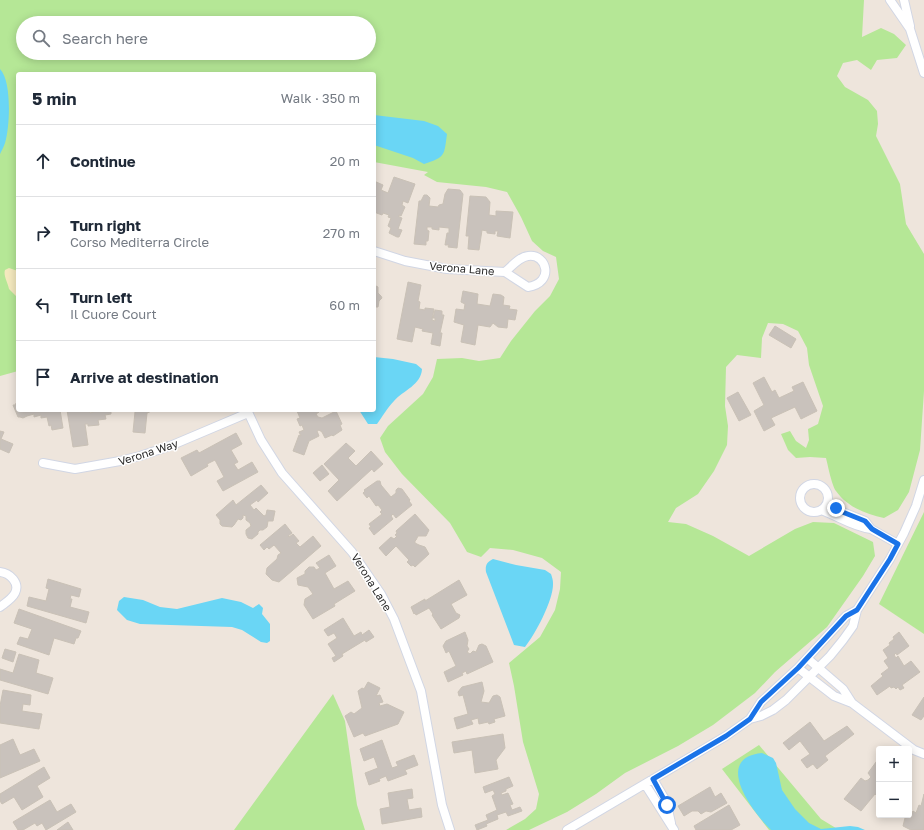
<!DOCTYPE html>
<html lang="en">
<head>
<meta charset="utf-8">
<style>
	body { margin:0; font-family:"Golos Text",sans-serif; background:#f6f6f7; color:#1f2937 }
	.controls { position:absolute; right:12px; bottom:12px; display:grid; overflow:hidden; border-radius:4px; box-shadow:0 2px 10px #0003 }
	.controls button { width:36px; height:36px; display:grid; place-items:center; padding:0; border:0; border-bottom:1px solid #e0e1e3; background:#fff; color:#1f2937; font:20px sans-serif }
	.stop { position:absolute; width:12px; height:12px; margin:-9px; border:3px solid #1a73e8; border-radius:50%; background:#fff }
	.stop.end { background:#1a73e8; border-color:#fff; box-shadow:0 1px 4px #0008 }
	.list { margin:0; padding:0; list-style:none }
	h2 { display:flex; justify-content:space-between; align-items:center; height:52px; margin:0; padding:0 16px; font-size:17px }
	h2 small { font-size:13px; font-weight:400; color:#747a83 }
	.list li { display:grid; grid-template-columns:26px 1fr auto; gap:12px; align-items:center; box-sizing:border-box; height:72px; padding:0 16px; border-top:1px solid #e0e1e3 }
	.list b { display:block; font-size:15px; white-space:nowrap }
	.list p { margin:0; font-size:13px; white-space:nowrap; color:#747a83 }
	.list em { font-size:13px; font-style:normal; color:#747a83 }
	.icon { flex:none; width:22px; height:22px; fill:none; stroke:currentColor; stroke-width:2; stroke-linecap:round; stroke-linejoin:round }
	.map { position:relative; flex:none; width:924px; height:830px; overflow:hidden }
	.search { position:absolute; background:#fff; box-shadow:0 2px 10px #0003; left:16px; top:16px; width:360px; height:44px; display:flex; align-items:center; gap:10px; box-sizing:border-box; padding:0 14px; border-radius:22px; color:#747a83; font-size:15px }
	.panel { position:absolute; background:#fff; box-shadow:0 2px 10px #0003; left:16px; top:72px; width:360px; height:340px; border-radius:4px }
	.map>svg:first-child { display:block }
	.green { fill:#b5e796; fill-rule:evenodd }
	.sand { fill:#f4e9be }
	.water { fill:#6ad6f5 }
	.building { fill:#c9c2bc; stroke:#c9c1b6 }
	.lines { fill:none; stroke-linecap:round; stroke-linejoin:round }
	.minor-casing { stroke:#d1d6e4; stroke-width:10 }
	.minor { stroke:#fff; stroke-width:8 }
	.route { stroke:#1a73e8; stroke-width:5 }
	.labels { text-anchor:middle; dominant-baseline:central; stroke-width:3; stroke-linejoin:round; paint-order:stroke }
	.street-label { font-size:11px; fill:#2b2b2b; stroke:#fff }
</style>
</head>
<body>
<div class="map">
<svg width="924" height="830" viewBox="0 0 924 830">
	<rect width="100%" height="100%" fill="#eee5dc"/>
	<path class="green" d="M0,0h864l-2,37 19,-9 13,6 12,11 -9,13 -20,2 -6,10 -14,-10 -14,3 -6,13 8,11 23,13 9,11 1,13 -2,12 24,48 6,40 18,30v137l-4,59 -11,42 -11,18 -14,8c-18,-4 -37,-11 -48,-27 -4,-5 -8,-25 -10,-33l-16,-1 -14,1 -8,-8 -7,-16 9,-3 6,10 10,7 3,-8 -1,-11 10,-5 5,-18 -14,-41 -2,-17 -9,-17 -15,-7 -15,-1 -6,15 -1,20 -24,-3 -11,12 -1,39 3,20 -1,19 -13,26 -16,23 -22,14 -8,14 18,2 27,12 36,20 46,-27 18,-7 21,1 39,19 2,14 -12,20 -36,51 -52,45 -20,21 -42,32 -35,21 -53,27 -29,21 -29,18 -38,18h-23l19,-11 11,-10 3,-15 -16,-52 -9,-56 -5,-23 31,-26 15,-27 5,-21 1,-17 -19,-14 -29,-8 -23,-2 -9,9 -14,-5 -17,-29 -48,-49 -17,-22 -5,-14 8,-12 35,-32 10,-17 4,-18 25,-1 17,3 21,-3 11,-17 24,-30 15,-15 9,-17 -3,-22 -13,-6 -11,-10 -11,-24 -14,-25 -21,-5 -49,-5 -13,-7 4,-3 -54,-10v-88h-356v297l-18,5zM23,23h346v30h-346z
		M924,512v122l-45,-30z
		M333,694l12,27 12,84 8,25h-131z
		M759,745l62,74 18,11h-70l-47,-61z"/>
	<path class="sand" d="M9,268l9,3v32l-2,-2v-5l-7,-7c-1,-6 -6,-14 -4,-19z"/>
	<path class="water" d="M0,69c12,12 10,58 5,74 -1,3 -3,7 -5,11z
		M374,115l50,6 14,5 9,8c-3,21 -1,23 -23,30l-11,-6 -39,-13z
		M374,357l19,2 23,5 6,5c-1,16 -18,21 -28,32 -7,7 -11,15 -17,23h-9l-9,-14h15z
		M493,559l23,6 29,5 6,4c1,3 2,6 2,9 1,16 -18,52 -28,64l-11,-2 -28,-73c-1,-7 1,-10 7,-13z
		M124,597l19,3 17,7 17,2 45,-11 19,4 12,6 6,-4 4,4 -1,6 8,10v17l-3,2 -6,-1 -19,-12 -10,-3 -92,-3 -13,-4 -10,-10 2,-9z
		M762,753l11,5 3,5 6,27 13,19 14,14 12,6 29,-3 8,1 7,3h-94c-18,-17 -59,-72 -9,-77z"/>
	<path class="building" d="M394,177l21,7 -7,19 -5,-2 -1,4 3,2 -4,9 -2,-1v2l3,1 -4,11 4,1 -3,7h-2l-8,-4 2,-5 -3,-2 3,-8 -3,-1 1,-2 -6,-2 -1,2 -8,-3v-31l9,4 -2,5 7,3z
		M448,189l12,1 3,4 -6,54 -9,-1 1,-2h-4l2,-12h2v-5l-10,-1v3l-7,-1v-2h-5v3l2,1 -1,10h-2v4l-12,-1 5,-43h2l3,-6h3l3,3 -1,8 9,1 1,-2 4,-1 2,-10z
		M470,196l16,1 4,5 -1,13 7,1v-5l17,1 -3,26 -13,-2 1,-5h-3v3l-8,-1v-2l-5,-1 -3,20 -11,-1 1,-13h-3z
		M408,282l13,3 -3,16 2,1 -1,7 6,1v-2l9,1 -2,11 3,1v-3h-2l2,-8 7,1v4h2l-4,18h2l-2,13 -9,-2 2,-11 -11,-2 1,-2 -8,-2 -3,15 -15,-3z
		M374,285l4,2v6l3,3 1,2 -3,3 -1,6h-4z
		M463,291l15,3 -1,10 13,2 3,-12 8,1 3,2 -1,8 7,1 -1,3 8,1 -2,10 -7,-1 -1,9 -9,-1 -5,-4 -3,4 -12,-2 -3,20 -14,-3 3,-17 -10,-3 2,-13 8,1 1,-6 -4,-2z
		M775,326l21,13 -5,9 -22,-13z
		M764,377l8,15 3,-2 4,8 15,-7 -2,-4 11,-5 14,29 -16,8 -6,-12 -24,11 4,7 -11,6 -10,-20 10,-6 -11,-22z
		M738,392l13,23 -12,6 -12,-23z
		M18,400v10h42l3,18 -11,2 -1,-5 -2,1 -2,-9 -6,1v-3l-7,2v-3l-7,2 -4,2 -3,-1h-2l-5,-12h2z
		M67,410h23v3l4,-1 -1,-2h18v4l-6,1 1,4 -8,1 1,5 -11,1v-2h-3l3,21 -15,2z
		M134,410h20l-7,3 -2,20 -12,-1 2,-20z
		M298,410h20l1,2 -3,2 2,3 4,1 14,-7 6,13 -2,1 2,5 -9,6 -1,-1 -7,3 -3,-6 -3,-2 -2,1 2,5 -10,5 -5,14 -11,-4 6,-16 2,1 -2,-4 5,-2 -2,-5 -2,1 -3,-7 3,-1 -3,-7h2z
		M0,431l4,1 -3,7 12,5 -4,9 -9,-4z
		M236,433l6,11 -11,6 7,12 -4,2 4,6 14,-8 6,10 -35,19 -6,-10 7,-4 -9,-17 -8,4 1,2 -17,10 -10,-18 16,-8 2,3z
		M346,443l9,8 -7,7 8,8 15,-15 12,13 -9,8 -2,-3 -35,32 -9,-10 11,-11 -15,-16z
		M322,465l7,9 -9,7 -7,-8z
		M377,481h3l1,4 10,12 5,-4v-3l2,-2 4,1 8,11 -1,1 3,4 -16,13 -3,-4 -2,2 2,3 -19,16 -5,-7 2,-1 -2,-3 13,-10 -2,-2 2,-2 -4,-5 -2,1 -7,-10 -2,2 -4,-5 2,-2 -1,-1z
		M261,485l7,8 -10,9 -1,-2 -7,5 4,5 2,-2 8,8 2,-1 1,-5 8,1 -2,10h-5l-1,6 -4,3h-3l-2,2v2l-6,5 -4,-1 -2,-4v-4l5,-4 -1,-3 -4,-3v-4l-3,-1v3l-2,2 -3,-1 -4,6 -2,2 -10,-1 -2,-2v-4l-4,-5 17,-15 3,5z
		M415,514l14,16 -3,6h-8l-2,4 -1,1v2l4,2 6,2 4,7 -14,13 -2,-2 -2,1 -4,-4 2,-2 -13,-14 -10,10 -7,-8 12,-11 3,2 3,-3 -2,-1 2,-2 -1,-2z
		M285,524l7,9 -4,3 1,1 4,-3 6,7 -3,2 4,4 13,-11 8,10 -42,36 -7,-2 -6,-6 1,-6 10,-9 1,-4 3,-2 -7,-8 -5,4 -2,-2 -3,3 -4,-5z
		M329,555l7,11 -11,7 9,16 14,-8 7,10 -21,13 1,2 -22,13 -9,-14 1,-6 8,-5 -5,-7 -10,-2 -1,-7 8,-4v-3l4,-4h5l2,3 4,-2 -4,-5z
		M48,579l33,10 -2,8 -8,-2 -1,4h2l-2,8 19,5 -3,11 -59,-17 2,-9 17,4 3,-12 -3,-1z
		M459,580l8,15 -16,9 5,9 4,2 -1,3 -18,11 -9,-14 1,-1 -4,-6 -13,7 -1,-2 -1,1 -3,-7 14,-8v2z
		M19,609l62,22 -3,7h-2l-2,6 -20,-6 -5,17 -32,-11 3,-7 8,2 4,-10 -18,-6z
		M343,618l11,18 7,-4 1,3 7,-5 5,7 -8,5 -1,-2 -23,14 1,2 -9,6 -2,-4 4,-2 -8,-12 9,-6 -3,-5 -6,3 -4,-6z
		M465,632l3,8 -1,6 2,3 -2,3 3,2 3,-3 3,1 3,-7 3,-1 4,2 7,16 -26,12 -1,-3 -4,2 1,2 -15,7 -4,-10 12,-6 -7,-15 -3,2 -3,-7 3,-5z
		M899,632l10,14 -12,9 -1,-2 -2,2 2,3 2,-2 6,10 7,-5 9,11 -18,13 2,3 -4,2 -2,-3 -2,2 -2,-2 -3,1 -1,-2 -13,9 -6,-9 12,-10 -2,-2 8,-6 -5,-7 4,-3 -5,-8 7,-5 -1,-2 5,-4 -1,-2z
		M5,649l11,3 -3,10 -11,-4z
		M19,654l20,6 -3,13 17,5 -5,16 -48,-14v-11l13,4z
		M368,682l12,6 -4,8 4,-1 3,7 -4,1 1,3 7,-2 17,8 -6,12 -33,12 -2,-3 -9,4 -9,-21 6,-4 3,2 8,-6 -4,-17 4,-3 2,1z
		M482,682l2,9 -3,11 8,1 4,-7 4,-1 3,2 5,19 -11,3 1,3 -6,2 -1,-2 -9,2 -1,-6 -7,2 2,4 -16,5 -3,-11 14,-4 -5,-19 -4,1 -1,-4 4,-5z
		M3,690l28,5 -1,10 -7,-1 -1,7 20,3 -3,15 -39,-6v-17z
		M924,697v19l-3,4 -9,-5z
		M810,722l14,19 23,-15 7,8 -29,22 3,4 -11,9 -4,-5 -6,4 -6,-8 9,-6 -10,-13 -11,9 -6,-7z
		M503,734l2,14 -9,12 2,9 -23,4 -3,-23 -18,3 -2,-11z
		M13,739l7,16 14,-6 6,12 -40,17v-33z
		M382,740l10,28 6,-2 -2,-4 18,-7 4,10 -13,5 2,4 -19,7 -2,-5 -7,3 1,2 -11,4 -4,-12 13,-5 -4,-11 -10,4 -4,-12z
		M879,758v39l-4,-3 -14,17 -17,-12 17,-21 4,3 3,-1 3,-3 -3,-4z
		M44,767l6,11 -13,8 6,11 -21,13 -8,-13 -12,7 -2,-3v-7z
		M509,777l4,9 -7,3v2l-5,2 1,2 6,-2 5,11 -3,1 2,5 8,-3 2,4 -14,5 -2,-4 -9,3 1,4 -12,5 1,2 -10,4 -2,-5 13,-5 -2,-5 11,-5 -5,-14 3,-2 -2,-4 -8,3 -2,-6z
		M710,787l5,10 6,-4 6,10 -16,9 -5,-1 -5,3 -3,-3h-6l-8,5 -6,-10z
		M412,789l1,9 -6,1 2,11 12,-2 1,9 -40,7 -2,-15 10,-2 -2,-14z
		M924,794v36h-13l-8,-4 2,-8 5,-1 3,-6 3,2 3,-8 2,1z
		M50,800l7,12 14,-8 5,8 -30,18 -4,-7 -5,3 -2,-3 -12,7h-5l-5,-8z
		M729,805l11,20 -9,5h-35l-2,-4z
		M68,822l5,8h-16z"/>
	<g class="lines">
		<g class="minor-casing">
			<path id="minor" d="M890,0l20,29 14,44
				M904,0l6,26
				M374,251l31,10 42,8 58,3 23,15c27,-4 19,-34 0,-31 -9,1 -17,11 -23,16
				M247,410l14,30 21,33 70,79 29,42 13,25 27,72 21,114 8,25
				M43,463l32,6 45,-8 20,-5 30,-10 78,-33
				M800 498a14 14 0 1 1 28 0a14 14 0 1 1-28 0Z
				M828,501l12,10 25,10 6,8 27,15
				M821,510c17,6 32,17 50,19
				M0,572c10,1 20,11 15,21 -3,6 -10,10 -15,14
				M807,658l36,31 9,14
				M798,668l36,28 18,7 62,47 10,4
				M750,719l11,-3 12,-6 13,-10 44,-44 13,-16 10,-14 4,-16 33,-51 14,-26 12,-27 8,-26
				M653,779l13,22 5,22
				M645,784l29,46
				M567,830l159,-94 24,-17 11,-17 37,-34 48,-52 11,-6"/>
		</g>
		<use href="#minor" class="minor"/>
	</g>
	<g class="lines">
		<path class="route" d="M667,805l-14,-26 73,-43 24,-17 11,-17 37,-34 48,-52 11,-6 33,-51 8,-15 -26,-15 -7,-8 -25,-10 -4,-3"/>
	</g>
	<g class="labels">
		<g class="street-label">
			<text transform="translate(462 268) rotate(5)">Verona Lane</text>
			<text transform="translate(148 452) rotate(-18)">Verona Way</text>
			<text transform="translate(372 582) rotate(58)">Verona Lane</text>
		</g>
	</g>
</svg>
<div class="controls">
<button>+</button>
<button>−</button>
</div>
<div class="stop" style="left:667px;top:805px"></div>
<div class="stop end" style="left:836px;top:508px"></div>
<div class="search"><svg class="icon" aria-label="search" viewBox="0 0 24 24"><circle cx="10" cy="10" r="6"/><path d="M15 15l6 6"/></svg>Search here</div>
<section class="panel">
<h2>5 min<small>Walk · 350 m</small></h2>
<ul class="list">
<li><svg class="icon" aria-label="ahead" viewBox="0 0 24 24"><path d="M12 20V5M6 11l6-6 6 6"/></svg><div><b>Continue</b></div><em>20 m</em></li>
<li><svg class="icon" aria-label="right" viewBox="0 0 24 24"><path d="M7 20v-9h11M14 6l5 5-5 5"/></svg><div><b>Turn right</b><p>Corso Mediterra Circle</p></div><em>270 m</em></li>
<li><svg class="icon" aria-label="left" viewBox="0 0 24 24"><path d="M17 20v-9H6M10 6l-5 5 5 5"/></svg><div><b>Turn left</b><p>Il Cuore Court</p></div><em>60 m</em></li>
<li><svg class="icon" aria-label="arrive" viewBox="0 0 24 24"><path d="M6 21V4h12l-3 4 3 4H6"/></svg><div><b>Arrive at destination</b></div></li>
</ul>
</section>
</div>
</body>
</html>
